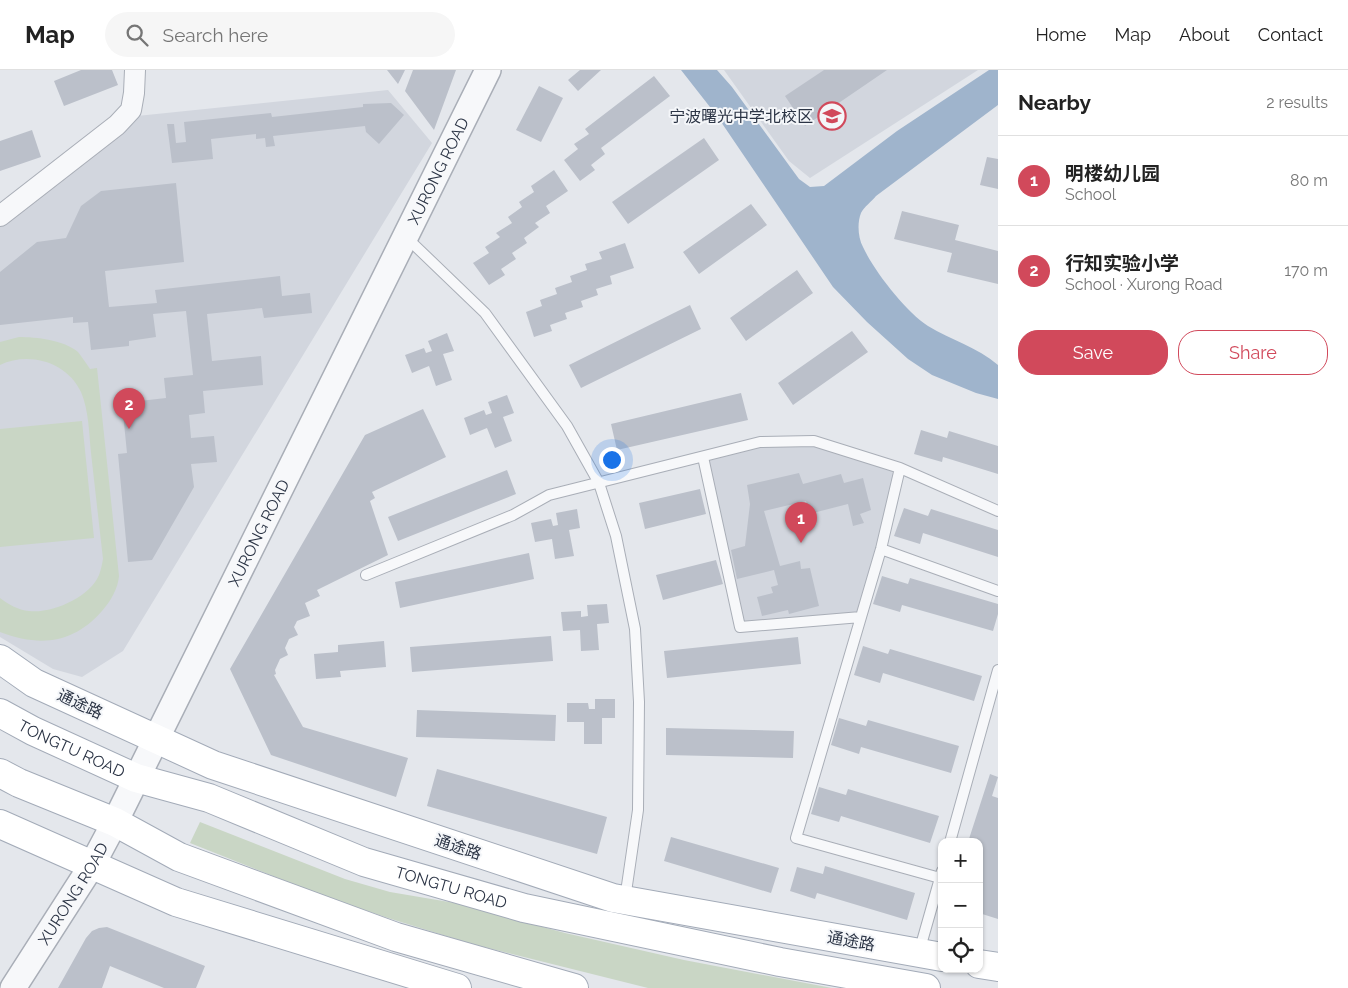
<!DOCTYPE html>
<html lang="en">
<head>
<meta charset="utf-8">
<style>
	body { margin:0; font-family:Raleway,"Noto Sans SC",sans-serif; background:#f6f6f6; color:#222 }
	.controls { position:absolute; right:15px; bottom:15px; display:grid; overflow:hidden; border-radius:10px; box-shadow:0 1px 4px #0004 }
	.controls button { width:45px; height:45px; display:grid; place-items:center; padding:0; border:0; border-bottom:1px solid #e0e0e0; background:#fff; color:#222; font:25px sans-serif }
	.you { position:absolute; left:611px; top:389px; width:18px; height:18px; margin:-12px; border:4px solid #fff; border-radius:50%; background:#1a73e8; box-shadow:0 0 0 8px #1a73e833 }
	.badge { display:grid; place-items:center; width:32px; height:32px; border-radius:50%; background:#d1495b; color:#fff; font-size:16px; font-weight:700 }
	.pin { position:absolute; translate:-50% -41px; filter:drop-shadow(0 1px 2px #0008) }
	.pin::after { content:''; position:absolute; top:26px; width:18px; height:15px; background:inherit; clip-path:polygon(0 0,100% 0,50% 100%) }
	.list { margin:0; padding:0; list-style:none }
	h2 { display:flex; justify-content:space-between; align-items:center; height:65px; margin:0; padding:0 20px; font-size:21px }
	h2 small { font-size:16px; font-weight:400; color:#767676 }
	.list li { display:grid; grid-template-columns:32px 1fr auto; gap:15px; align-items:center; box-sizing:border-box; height:90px; padding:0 20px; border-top:1px solid #e0e0e0 }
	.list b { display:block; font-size:19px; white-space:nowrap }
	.list p { margin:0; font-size:16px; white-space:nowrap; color:#767676 }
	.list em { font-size:16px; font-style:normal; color:#767676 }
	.actions { display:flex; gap:10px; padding:15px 20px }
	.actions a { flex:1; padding:11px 0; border:1px solid #d1495b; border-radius:20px; text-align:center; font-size:18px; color:#d1495b }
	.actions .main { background:#d1495b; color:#fff }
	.icon { flex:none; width:28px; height:28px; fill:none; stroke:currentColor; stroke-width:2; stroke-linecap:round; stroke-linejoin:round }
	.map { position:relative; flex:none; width:998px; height:918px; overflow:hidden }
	header { display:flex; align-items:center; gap:30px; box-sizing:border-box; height:70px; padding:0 25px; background:#fff; border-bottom:1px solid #e0e0e0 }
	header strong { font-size:24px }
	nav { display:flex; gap:28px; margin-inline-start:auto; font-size:18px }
	.search { width:350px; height:45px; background:#f6f6f6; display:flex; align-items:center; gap:12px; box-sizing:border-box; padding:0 18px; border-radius:28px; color:#767676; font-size:19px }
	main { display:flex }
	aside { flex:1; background:#fff }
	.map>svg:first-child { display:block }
	.built { fill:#d2d6de }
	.green { fill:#c9d6c5 }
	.water { fill:#9fb4cc }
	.building { fill:#bbc0ca }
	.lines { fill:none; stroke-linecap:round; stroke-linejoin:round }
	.service-casing { stroke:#a9aeb7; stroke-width:12 }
	.minor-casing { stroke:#a9aeb7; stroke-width:22 }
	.tertiary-casing { stroke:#a9aeb7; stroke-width:28 }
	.primary-casing { stroke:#a3abb8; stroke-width:30 }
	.service { stroke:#f7f8fa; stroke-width:10 }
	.minor { stroke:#f7f8fa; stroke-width:20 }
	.tertiary { stroke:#f7f8fa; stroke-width:25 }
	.primary { stroke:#fff; stroke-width:28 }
	.labels { text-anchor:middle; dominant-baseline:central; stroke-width:4; stroke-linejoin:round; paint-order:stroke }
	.poi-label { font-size:16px; fill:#2b3445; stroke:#f4f6f9; text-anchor:end }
	.street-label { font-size:16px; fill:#2b3445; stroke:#f4f6f9 }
</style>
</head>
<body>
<header>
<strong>Map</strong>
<div class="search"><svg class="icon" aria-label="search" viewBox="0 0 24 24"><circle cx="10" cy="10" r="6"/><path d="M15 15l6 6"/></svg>Search here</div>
<nav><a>Home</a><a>Map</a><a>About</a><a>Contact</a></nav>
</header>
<main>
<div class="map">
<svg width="998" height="918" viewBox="0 0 998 918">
	<rect width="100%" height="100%" fill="#e4e7ec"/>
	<path class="built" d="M724,0h254l-168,108 -21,-17z
		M388,20l44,53 -309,508 -41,26 -29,-8 -53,-32v-415l137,-106z
		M814,373l84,26 -38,147 -120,10 -37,-169 57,-13z"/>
	<path class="green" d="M19,267c17,0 45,3 59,15 4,5 8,11 12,17l7,-1 22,208c-1,12 -8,25 -17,35 -29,33 -62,36 -102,21v-34c8,6 18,12 29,13 23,3 61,-14 70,-36 2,-5 3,-11 4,-16 -4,-35 -8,-71 -12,-106 -2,-20 -2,-42 -10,-61 -14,-30 -52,-41 -81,-27v-23z
		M82,351l12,117 -94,9v-118z
		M200,752l145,57 45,13 65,11 110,30 119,27 148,28h-184l-176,-44 -84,-26 -67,-23 -131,-52z"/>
	<path class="water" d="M681,0h36l15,17 67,92 11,8 14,-1 73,-55 92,-61h9v35l-122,91c-4,5 -12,11 -15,17 -4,10 -3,25 2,34 11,24 43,65 65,79 23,14 49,21 70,39v34l-22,-6 -44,-18 -24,-16 -41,-37 -34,-35 -116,-171z"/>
	<path class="building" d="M81,0h31l6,15 -54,21 -10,-25z
		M387,0h18l-7,14z
		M413,0h43l-22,60 -29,-39z
		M580,0h21l-23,21 -10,-11z
		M824,0h63l-82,56 -20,-30z
		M654,6l16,20 -69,52 4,6 -14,11 4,5 -15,11 -16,-21 14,-11 -4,-5 15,-10 -4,-5z
		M539,16l24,12 -22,44 -25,-12z
		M391,33l13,12 -25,29 -13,-12 -1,-6 -92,10 2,10 -9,1 -1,-9 -9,1v-5l-45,5 2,20 -41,4 -5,-39h7l2,19 10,-1 -2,-20 87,-9 1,4 91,-10v-3z
		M32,60l9,27 -41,14v-30z
		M704,68l15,22 -91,64 -16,-22z
		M987,87l11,2v30l-18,-4z
		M554,100l14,21 -22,15 4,7 -15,10 4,4 -15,11 3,5 -15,10 4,6 -15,10 4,6 -16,10 -16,-22 16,-10 -4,-6 15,-10 -4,-4 16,-10 -4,-6 14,-10 -3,-5 15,-10 -3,-6z
		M176,113l8,79 -79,9 4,36 48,-4 -2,-13 125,-14 2,20 28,-3 2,20 -48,5 -2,-10 -55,6 5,47 49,-5 2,29 -60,6 2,22 -16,2 2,23 23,-2 3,26 -26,2 3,23 -42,73 -24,2 -10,-108 9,-1 -5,-50 44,-5 -2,-20 29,-3 -7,-64 -33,3 3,23 -27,4v5l-38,4 -3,-28 -15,1v-6l-73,8v-53l37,-30 29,-4 15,-32 20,-15z
		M751,134l16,21 -68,49 -16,-22z
		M902,141l57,14 -4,15 43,11v33l-51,-12 5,-19 -58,-14z
		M625,173l9,25 -24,8 2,8 -16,5 2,6 -17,6 2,6 -18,6 2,6 -17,6 2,6 -18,6 -8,-25 16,-6 -2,-6 17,-6 -2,-6 17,-6 -2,-6 17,-6 -2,-6 17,-5 -3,-7z
		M797,200l16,23 -67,48 -16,-23z
		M690,235l11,24 -120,59 -12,-23z
		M852,261l16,21 -75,53 -15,-22z
		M447,263l7,18 -11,3 9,26 -16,6 -7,-20 -17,7 -7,-18 19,-7 2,5 6,-2 -4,-10z
		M741,323l7,27 -131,30 -6,-26z
		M507,325l7,18 -11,4 9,24 -17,7 -8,-20 -17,7 -6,-17 20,-8 2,5 6,-2 -4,-11z
		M423,339l23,48 -74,35 3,6 -5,3 18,54 -71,35 3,6 -15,7 5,13 -13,5 -3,6 4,8 -9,4 -4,9 3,7 -8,4 -5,11 1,4 -2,1 29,52 105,31 -12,39 -125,-42 -41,-86 135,-234z
		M921,360l26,8 2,-7 49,15v28l-55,-17 -1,5 -28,-8z
		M507,400l9,24 -118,47 -10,-24z
		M799,403l4,11 38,-10 3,9 19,-5 8,32 -11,4 4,9 -11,3 -5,-22 -39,10 -3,-13 -42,10 16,55 20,-5 1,8 9,-1 9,38 -30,8 -1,-4 -26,6 -5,-19 16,-4 -2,-6 7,-2 -4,-15 -37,9 -6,-29 14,-4 5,-42 -3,-19z
		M700,419l6,25 -61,15 -6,-26z
		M904,438l24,8 3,-7 67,21v27l-75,-24 -3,11 -26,-8z
		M577,439l3,19 -11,2 5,26 -19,3 -3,-20 -17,3 -4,-19 20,-4 2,7 5,-1 -2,-12z
		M529,483l5,26 -134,29 -5,-26z
		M716,490l7,24 -60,16 -7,-25z
		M882,506l26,8 2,-6 88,26v10l-5,17 -91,-26 -2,7 -27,-8z
		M607,534l2,19 -12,1 2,26 -18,1 -1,-21 -17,1 -2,-19 20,-1v6l7,-1 -1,-11z
		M551,566l2,25 -141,11 -2,-25z
		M798,567l3,27 -134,14 -3,-27z
		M384,571l2,26 -46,4 1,6 -25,2 -2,-25 24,-2v-7z
		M863,576l25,8 2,-5 92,27 -8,25 -91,-28 -3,10 -26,-8z
		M595,629h20v19h-13v26h-18v-22h-17v-19h21l1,6h6z
		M417,640l139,5 -1,26 -139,-4z
		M839,648l27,8 2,-6 91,26 -8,27 -90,-26 -2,7 -28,-9z
		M666,658l128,3 -1,27 -127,-3z
		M437,699l170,48 -10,37 -170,-48z
		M990,704l8,3 -6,19 6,2v121l-19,-6v-71h-11z
		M819,717l27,8 2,-6 91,27 -9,27 -89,-27 -2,6 -28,-8z
		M671,767l108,31 -8,25 -107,-32z
		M825,796l90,27 -8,27 -90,-27 -2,6 -25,-8 7,-24 26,7z
		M107,857l98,39 -9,22h-32l-54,-22 -8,22h-44l28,-50 6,-7 7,-3z"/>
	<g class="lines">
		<g class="service-casing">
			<path id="service" d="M406,167l79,76 82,113 32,57 17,53 19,93 4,73 -1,108 -13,89
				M703,387l37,170 121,-10
				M900,398l-19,81 -85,289 144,40
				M881,479l117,42
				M366,505l147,-60 36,-20 211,-53 54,-1 86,27 98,43
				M950,772l48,-172
				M919,882l23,-81"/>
		</g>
		<g class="minor-casing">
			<path id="minor" d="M0,146l117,-91 14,-15 3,-17 1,-23"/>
		</g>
		<g class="tertiary-casing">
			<g id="tertiary">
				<path id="s1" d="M13,918l79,-123 23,-43 373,-752"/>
			</g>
		</g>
		<g class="primary-casing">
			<g id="primary">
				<path d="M0,589l34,24 179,82 400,133 329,59"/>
				<path id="s2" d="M0,643l33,18 103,47 73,20 155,64 160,46 256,54 146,26"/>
				<path d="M0,703l19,10 96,39 64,35 217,80 178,51"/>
				<path d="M0,754l176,78 281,86"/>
				<path d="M979,894l19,3"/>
			</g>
		</g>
		<use href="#service" class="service"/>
		<use href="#minor" class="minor"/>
		<use href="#tertiary" class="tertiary"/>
		<use href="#primary" class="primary"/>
	</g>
	<defs>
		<g id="school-ring" transform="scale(1.4375)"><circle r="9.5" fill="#f4f6f9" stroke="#d1495b" stroke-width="1.5"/><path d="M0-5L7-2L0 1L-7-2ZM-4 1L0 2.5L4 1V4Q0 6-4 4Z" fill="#d1495b"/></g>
	</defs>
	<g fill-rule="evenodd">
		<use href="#school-ring" x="832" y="46"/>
	</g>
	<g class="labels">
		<g class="poi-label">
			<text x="813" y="46">宁波曙光中学北校区</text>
		</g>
		<g class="street-label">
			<text stroke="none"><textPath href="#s1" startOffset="922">XURONG ROAD</textPath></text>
			<text stroke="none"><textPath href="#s1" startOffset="518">XURONG ROAD</textPath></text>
			<text transform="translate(80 634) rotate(25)">通途路</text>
			<text stroke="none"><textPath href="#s2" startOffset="80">TONGTU ROAD</textPath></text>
			<text transform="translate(458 777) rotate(18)">通途路</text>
			<text stroke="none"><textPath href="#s2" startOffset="485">TONGTU ROAD</textPath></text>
			<text stroke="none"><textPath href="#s1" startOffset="112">XURONG ROAD</textPath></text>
			<text transform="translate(851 871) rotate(10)">通途路</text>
		</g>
	</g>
</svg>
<div class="controls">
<button>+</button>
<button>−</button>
<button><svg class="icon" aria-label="locate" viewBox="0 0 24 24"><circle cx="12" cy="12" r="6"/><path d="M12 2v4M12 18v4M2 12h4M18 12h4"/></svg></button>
</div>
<div class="you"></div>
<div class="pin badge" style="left:801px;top:473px">1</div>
<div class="pin badge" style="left:129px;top:359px">2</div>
</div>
<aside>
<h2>Nearby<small>2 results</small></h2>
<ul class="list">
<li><span class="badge">1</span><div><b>明楼幼儿园</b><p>School</p></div><em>80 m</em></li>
<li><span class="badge">2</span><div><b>行知实验小学</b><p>School · Xurong Road</p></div><em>170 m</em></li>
</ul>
<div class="actions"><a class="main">Save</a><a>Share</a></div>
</aside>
</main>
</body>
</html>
